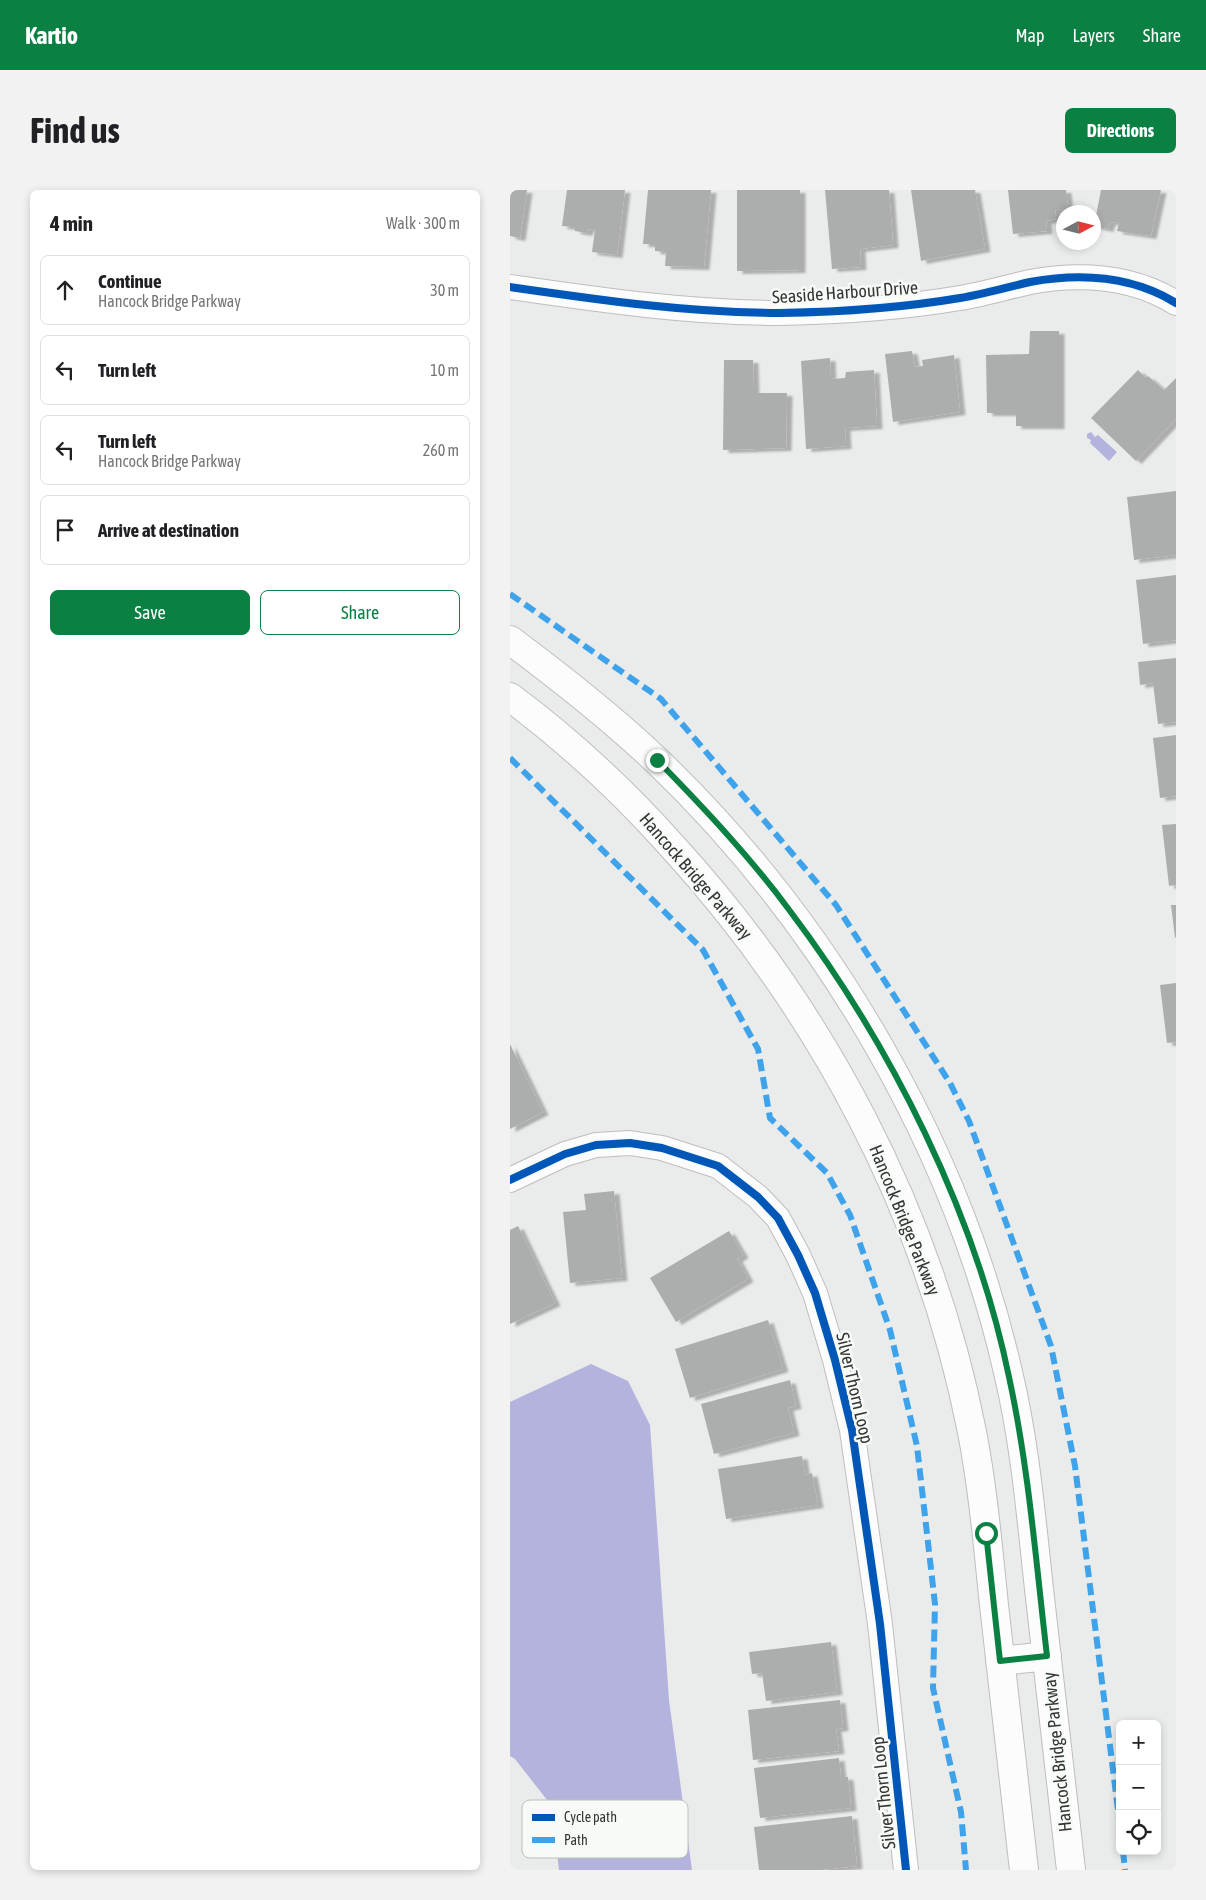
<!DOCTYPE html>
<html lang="en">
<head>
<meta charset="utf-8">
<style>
	body { margin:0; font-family:"Asap Condensed",sans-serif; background:#f2f2f2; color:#202124 }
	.controls { position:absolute; right:15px; bottom:15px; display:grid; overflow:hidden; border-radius:8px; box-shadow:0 2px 8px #0003 }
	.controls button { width:45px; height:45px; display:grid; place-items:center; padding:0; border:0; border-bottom:1px solid #e0e0e0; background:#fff; color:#202124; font:25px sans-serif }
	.compass { position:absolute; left:546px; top:15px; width:45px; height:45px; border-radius:50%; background:#fff; box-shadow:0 2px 8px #0003; rotate:83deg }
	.stop { position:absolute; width:15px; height:15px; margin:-11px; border:4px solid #0b8043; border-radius:50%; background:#fff }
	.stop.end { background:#0b8043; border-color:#fff; box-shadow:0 1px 5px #0008 }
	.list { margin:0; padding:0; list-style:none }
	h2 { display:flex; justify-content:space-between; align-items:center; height:65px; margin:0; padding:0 20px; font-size:21px }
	h2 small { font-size:16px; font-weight:400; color:#757577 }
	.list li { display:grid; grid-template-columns:32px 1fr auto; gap:15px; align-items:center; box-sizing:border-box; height:70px; margin:0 10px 10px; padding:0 10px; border:1px solid #e0e0e0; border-radius:8px }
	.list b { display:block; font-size:19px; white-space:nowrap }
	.list p { margin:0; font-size:16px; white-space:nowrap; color:#757577 }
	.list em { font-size:16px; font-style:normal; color:#757577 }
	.actions { display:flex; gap:10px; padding:15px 20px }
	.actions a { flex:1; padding:11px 0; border:1px solid #0b8043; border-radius:8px; text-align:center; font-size:18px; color:#0b8043 }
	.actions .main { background:#0b8043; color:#fff }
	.icon { flex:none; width:28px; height:28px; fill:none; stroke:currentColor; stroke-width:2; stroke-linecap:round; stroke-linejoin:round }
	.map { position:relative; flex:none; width:666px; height:1680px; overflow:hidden; border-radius:8px }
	header { display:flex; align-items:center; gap:30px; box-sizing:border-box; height:70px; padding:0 25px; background:#0b8043; color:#fff }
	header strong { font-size:24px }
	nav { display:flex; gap:28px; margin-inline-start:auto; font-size:18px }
	.intro { display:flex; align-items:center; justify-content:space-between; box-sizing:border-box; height:120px; padding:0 30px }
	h1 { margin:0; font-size:35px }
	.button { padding:12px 22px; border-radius:8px; background:#0b8043; color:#fff; font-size:18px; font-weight:700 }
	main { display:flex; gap:30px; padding:0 30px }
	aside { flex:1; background:#fff; border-radius:8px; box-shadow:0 2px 8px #0003 }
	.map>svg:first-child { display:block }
	.water { fill:#b3b3de }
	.building { fill:#acaead; filter:url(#shadow) }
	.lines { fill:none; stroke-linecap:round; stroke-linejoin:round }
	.minor-casing { stroke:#bdbebd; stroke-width:26 }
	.secondary-casing { stroke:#bdbebd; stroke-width:30 }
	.minor { stroke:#fcfcfc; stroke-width:24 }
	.secondary { stroke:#fcfcfc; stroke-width:28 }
	.quiet { stroke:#3ea3eb; stroke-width:6; stroke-dasharray:12 6; stroke-linecap:butt }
	.cycleway-casing { stroke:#f6fbf7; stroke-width:11 }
	.cycleway { stroke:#0057b8; stroke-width:8 }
	.route { stroke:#0b8043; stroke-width:6 }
	.labels { text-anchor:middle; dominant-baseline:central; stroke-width:5; stroke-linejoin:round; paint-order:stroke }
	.street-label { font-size:18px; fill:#343534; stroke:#f6fbf7 }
	.key { fill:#f6fbf7; stroke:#bcc0bc; stroke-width:1 }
	.key-label { font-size:14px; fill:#343534 }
</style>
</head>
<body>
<header>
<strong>Kartio</strong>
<nav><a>Map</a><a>Layers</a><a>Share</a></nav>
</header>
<div class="intro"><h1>Find us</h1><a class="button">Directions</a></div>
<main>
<aside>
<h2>4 min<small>Walk · 300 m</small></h2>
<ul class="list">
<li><svg class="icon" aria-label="ahead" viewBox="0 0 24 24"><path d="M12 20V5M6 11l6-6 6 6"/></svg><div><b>Continue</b><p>Hancock Bridge Parkway</p></div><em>30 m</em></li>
<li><svg class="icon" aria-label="left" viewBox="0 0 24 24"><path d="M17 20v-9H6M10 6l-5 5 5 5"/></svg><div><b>Turn left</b></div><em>10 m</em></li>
<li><svg class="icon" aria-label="left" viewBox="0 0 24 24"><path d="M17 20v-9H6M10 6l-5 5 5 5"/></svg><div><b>Turn left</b><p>Hancock Bridge Parkway</p></div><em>260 m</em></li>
<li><svg class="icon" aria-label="arrive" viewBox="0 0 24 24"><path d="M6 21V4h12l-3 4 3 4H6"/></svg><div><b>Arrive at destination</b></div></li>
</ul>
<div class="actions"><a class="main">Save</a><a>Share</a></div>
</aside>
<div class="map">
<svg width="666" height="1680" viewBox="0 0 666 1680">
	<defs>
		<filter id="shadow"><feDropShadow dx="5.5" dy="3" stdDeviation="1" flood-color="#0004"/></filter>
	</defs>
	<rect width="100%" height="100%" fill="#eaeceb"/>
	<path class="water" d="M581,242l4,5 3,-2 19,17 -8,9 -19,-18 1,-3 -4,-2v-4z
		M81,1174l37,17 22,44 19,275 23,170h-133l-8,-65 -36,-46 -5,-3v-354z"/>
	<path class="building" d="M0,0h17l-7,48 -10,-2z
		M57,0h58l-8,65 -25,-3 3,-22 -7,-1 -1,4 -12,-2v-4l-13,-1z
		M138,0h63l-7,77 -39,-1 1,-14 -11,-1v-7h-12z
		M227,0h63v80l-63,1z
		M315,0h64l4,55 -33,4 1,18 -29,2z
		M401,0h64l10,59 -64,12z
		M498,0h58l2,19 -13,1 1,9 -10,2 1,10 -34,3z
		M591,0h60l-10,46 -34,-5 2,-8 -9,-1 -2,7 -14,-3z
		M520,141h29v95h-43v-13h-29l-1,-58 43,-1z
		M402,161l3,16 8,-1 -1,-6 32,-5 6,57 -67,10 -8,-68z
		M320,168l1,21 14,-1 1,-6 28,-2 3,56 -32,2 1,18 -40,3 -5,-88z
		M214,170h29l1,33h33l-1,55 -63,2z
		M628,180l8,8 2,-2 16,14 12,-12v41l-40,42 -45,-43z
		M666,301v64l-42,5 -7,-63z
		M666,385v65l-33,4 -7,-64z
		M666,468v64l-18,2 -5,-41 -13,2 -2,-23z
		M666,545v61l-16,2 -7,-60z
		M666,634v61l-7,1 -7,-61z
		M661,715h5v32l-1,1z
		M666,793v59l-9,1 -7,-58z
		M0,854l33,68 -33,17z
		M104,1001l8,87 -52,5 -7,-71 23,-2 -2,-16z
		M8,1036l37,77 -45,21v-94z
		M219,1041l14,24 -6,4 11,20 -72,43 -26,-44z
		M258,1130l15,49 -93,29 -15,-49z
		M280,1190l6,26 -8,2 6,25 -80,21 -13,-50z
		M292,1266l3,19 7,-2 6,32 -92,14 -8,-50z
		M321,1452l6,50 -71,9 -4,-28 -10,1 -3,-22z
		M330,1510l3,28 -7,1 3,22 -86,9 -5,-50z
		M329,1568l2,19h7l3,31 -91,10 -6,-50z
		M342,1626l5,50 -37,4h-61l-5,-43z"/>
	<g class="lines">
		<g class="minor-casing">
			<path id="minor" d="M0,97c90,13 179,26 270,26 60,-1 121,-5 180,-15 24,-4 47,-11 70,-16 50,-9 102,-6 146,21
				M0,990l55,-26 31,-9 34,-2 32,5 56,18 40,31 20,21 20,37 17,38 20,67 17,70 28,194 26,246"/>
		</g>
		<g class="secondary-casing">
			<path id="secondary" d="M0,450c51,38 101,77 147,121 169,162 299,383 351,611 17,71 23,144 31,217 11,94 21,187 32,281
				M0,507c59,44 113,94 162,149 150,164 257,367 300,586 11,57 16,115 22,173 10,88 20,177 30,265
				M490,1471l47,-5"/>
		</g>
		<use href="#minor" class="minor"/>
		<use href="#secondary" class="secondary"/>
		<path class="quiet" d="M0,404l151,105 175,206 114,178 19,38 82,225 24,120 45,360
			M0,568l193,192 55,99 12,69 57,55 23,42 40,115 27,116 18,158 -2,84 28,124 5,58
			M613,1661l2,19"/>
		<g class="cycleway-casing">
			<path id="cycleway" d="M0,97c90,13 179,26 270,26 60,-1 121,-5 180,-15 24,-4 47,-11 70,-16 50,-9 102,-6 146,21
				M0,990l55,-26 31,-9 34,-2 32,5 56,18 40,31 20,21 20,37 17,38 20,67 17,70 28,194 26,246"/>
		</g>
		<use href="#cycleway" class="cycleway"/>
	</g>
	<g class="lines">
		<path class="route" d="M147,570c47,48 93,97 133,151 101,134 185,301 219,466 20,92 27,186 38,279l-47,5 -14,-128"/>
	</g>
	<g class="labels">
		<g class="street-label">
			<text transform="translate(335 102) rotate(-4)">Seaside Harbour Drive</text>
			<text transform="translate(186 686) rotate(49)">Hancock Bridge Parkway</text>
			<text transform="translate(395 1030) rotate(68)">Hancock Bridge Parkway</text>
			<text transform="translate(345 1198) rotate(77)">Silver Thorn Loop</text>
			<text transform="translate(547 1562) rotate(-96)">Hancock Bridge Parkway</text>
			<text transform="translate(373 1603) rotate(-96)">Silver Thorn Loop</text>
		</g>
	</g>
	<rect x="12" y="1610" width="166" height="58" rx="8" class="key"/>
	<rect x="22" y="1624" width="23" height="7" fill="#0057b8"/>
	<rect x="22" y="1647" width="23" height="6" fill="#3ea3eb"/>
	<g class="key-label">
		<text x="54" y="1632">Cycle path</text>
		<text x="54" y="1655">Path</text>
	</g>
</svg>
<div class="controls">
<button>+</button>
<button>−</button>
<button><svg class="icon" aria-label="locate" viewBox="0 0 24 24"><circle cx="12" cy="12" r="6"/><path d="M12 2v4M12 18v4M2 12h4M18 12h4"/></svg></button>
</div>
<svg class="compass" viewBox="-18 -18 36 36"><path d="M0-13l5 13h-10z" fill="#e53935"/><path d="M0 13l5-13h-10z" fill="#757577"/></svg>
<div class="stop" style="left:476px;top:1343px"></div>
<div class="stop end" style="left:147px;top:570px"></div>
</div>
</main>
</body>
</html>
